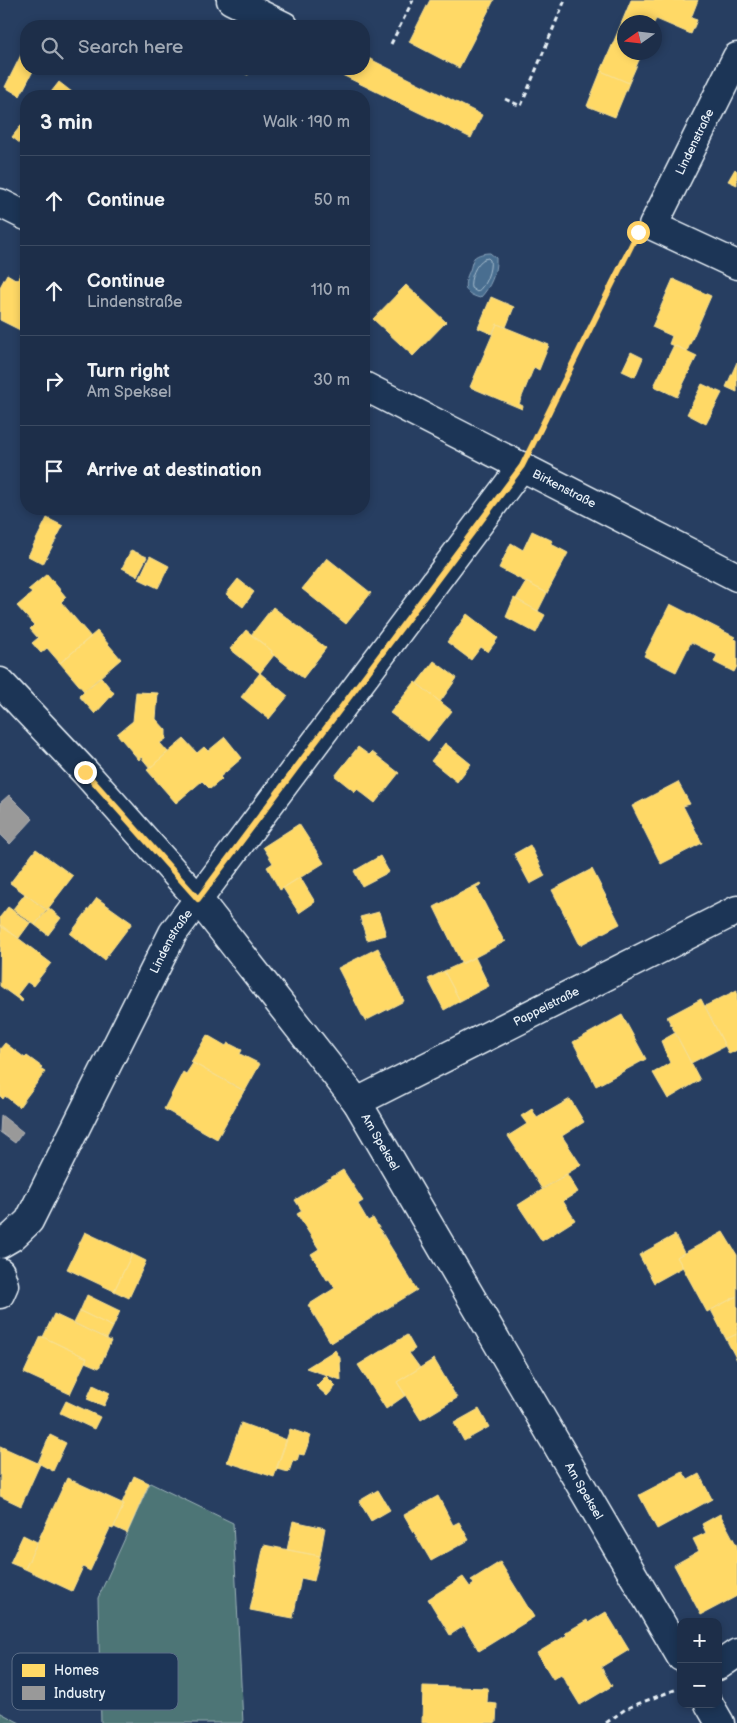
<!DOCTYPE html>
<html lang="en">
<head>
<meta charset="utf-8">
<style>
	body { margin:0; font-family:"Balsamiq Sans",sans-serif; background:#253650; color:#f1f3f6 }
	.controls { position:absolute; right:15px; bottom:15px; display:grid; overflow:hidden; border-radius:10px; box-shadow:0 2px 8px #0003 }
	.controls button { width:45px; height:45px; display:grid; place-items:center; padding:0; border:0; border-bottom:1px solid #3b4a61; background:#1d2e49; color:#f1f3f6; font:25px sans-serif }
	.compass { position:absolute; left:617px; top:15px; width:45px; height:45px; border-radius:50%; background:#1d2e49; box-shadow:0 2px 8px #0003; rotate:256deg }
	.stop { position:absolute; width:15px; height:15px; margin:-11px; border:4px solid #ffd166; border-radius:50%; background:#fff }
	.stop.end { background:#ffd166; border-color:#fff; box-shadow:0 1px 5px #0008 }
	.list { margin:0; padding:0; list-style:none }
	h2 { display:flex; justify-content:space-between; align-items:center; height:65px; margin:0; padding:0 20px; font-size:21px }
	h2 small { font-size:16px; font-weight:400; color:#a0a8b4 }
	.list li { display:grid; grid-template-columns:32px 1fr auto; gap:15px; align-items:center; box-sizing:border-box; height:90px; padding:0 20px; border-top:1px solid #3b4a61 }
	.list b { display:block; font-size:19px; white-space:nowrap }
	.list p { margin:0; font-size:16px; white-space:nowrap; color:#a0a8b4 }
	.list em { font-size:16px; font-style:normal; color:#a0a8b4 }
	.icon { flex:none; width:28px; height:28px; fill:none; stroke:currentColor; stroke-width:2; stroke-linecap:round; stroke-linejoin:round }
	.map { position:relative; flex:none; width:737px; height:1723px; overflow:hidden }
	.search { position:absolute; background:#1d2e49; box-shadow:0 2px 8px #0003; left:20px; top:20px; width:350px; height:55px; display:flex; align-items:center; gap:12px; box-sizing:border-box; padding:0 18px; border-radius:20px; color:#a0a8b4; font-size:19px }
	.panel { position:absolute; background:#1d2e49; box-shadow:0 2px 8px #0003; left:20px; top:90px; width:350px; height:425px; border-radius:20px }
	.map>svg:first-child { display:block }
	.green { fill:#4e7476; stroke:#9bb2b7 }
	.water { fill:#486e90; stroke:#88a2ba }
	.homes { fill:#ffd966; stroke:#f8e092 }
	.industry { fill:#999; stroke:#b1b3b6 }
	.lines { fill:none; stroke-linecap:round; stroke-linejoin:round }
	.shore { stroke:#a8bdce; stroke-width:1 }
	.minor-casing { stroke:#e8f1f8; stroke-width:31 }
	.path { stroke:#e8f1f8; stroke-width:3; stroke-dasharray:5 4; stroke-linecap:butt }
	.minor { stroke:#1d3557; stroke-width:28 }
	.route { stroke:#ffd166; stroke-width:6 }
	.labels { text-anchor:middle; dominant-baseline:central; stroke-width:5; stroke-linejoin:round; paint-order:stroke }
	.street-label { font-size:12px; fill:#e8f1f8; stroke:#1d3557 }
	.key { fill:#1d3557; stroke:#5a6d87; stroke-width:1 }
	.key-label { font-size:14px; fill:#e8f1f8 }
</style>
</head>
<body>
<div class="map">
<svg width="737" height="1723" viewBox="0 0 737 1723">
	<rect width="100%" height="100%" fill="#273e61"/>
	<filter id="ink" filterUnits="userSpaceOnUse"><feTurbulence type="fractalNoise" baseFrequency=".02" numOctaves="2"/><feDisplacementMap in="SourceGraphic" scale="10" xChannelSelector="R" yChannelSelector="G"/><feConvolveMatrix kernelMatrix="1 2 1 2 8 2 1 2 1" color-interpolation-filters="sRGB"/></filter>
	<g filter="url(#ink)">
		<path class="green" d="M150,1483l83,40 10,200h-142l-3,-125z
			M0,1712l1,1 19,10h-20z"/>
		<path class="water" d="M490,253l6,5c1,14 -6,30 -16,40 -18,-5 -17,-13 -10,-28 1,-3 2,-9 4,-12 4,-4 11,-5 16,-5z"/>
		<path class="homes" d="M430,0h64l-35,68 -50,-26z
			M631,0h67l-7,18 6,2 -6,14 -35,-15 -2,4 -30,-1v24l-10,-5z
			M614,41l10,5v6l18,1 -13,30 -28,-12z
			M22,53l4,2v14h8l-14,27 -15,-9z
			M364,56l118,59 -11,23 -141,-69h34z
			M236,69h15l-3,6z
			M601,71l28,12 -14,34 -28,-11z
			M59,82l18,14h-29z
			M26,119v29l-14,-11z
			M735,169l2,2v14l-9,-4z
			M21,273l5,3v57l-26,-13v-33l7,-13 10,6z
			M673,279l38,17 -24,55 -18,-7 3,-8 -20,-9z
			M406,285l40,37 -33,34 -40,-37z
			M491,297l23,10 -8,20 -9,-3 -5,10 -14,-6z
			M497,324l52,21 -10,25 -5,-3 -15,37 4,2 -1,3 -52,-22z
			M674,345l23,11 -20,41 -23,-11z
			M631,352l12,6 -8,19 -13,-6z
			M737,362v30l-11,-5z
			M702,384l20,9 -16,31 -19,-10z
			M47,518l16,8 -20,38 -15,-8z
			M532,531l21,10 -2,3 17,9 -21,40 -48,-25 12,-25 12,7z
			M131,550l16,7 -10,19 -15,-8z
			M150,556l19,10 -11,22 -19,-9z
			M327,558l44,35 -25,31 -44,-35z
			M47,574l19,23 -5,5 30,35 -31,26 -13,-15 -6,5 -9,-10 6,-5 -8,-9 4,-4 -17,-19 15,-13 -4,-3z
			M238,579l16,13 -11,15 -17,-13z
			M526,582l21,11 -9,18 -22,-12z
			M514,598l31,17 -9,18 -30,-16z
			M670,604l65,33 -1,2 3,1v26l-3,6 -20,-10 3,-7 -26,-13 -15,30 -32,-16z
			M273,607l53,41 -23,30 -32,-25 1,-2 -21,-16z
			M467,614l31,24 -10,14 -7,-5 -10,13 -24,-18z
			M246,630l26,21 -1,2 3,2 -14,18 -30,-24z
			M97,631l24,28 -37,32 -24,-28z
			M434,661l23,17 -17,24 -23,-19z
			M260,673l28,23 -19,23 -28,-22z
			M101,677l13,16 -19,21 -16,-18z
			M415,682l37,29 -24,30 -38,-28z
			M136,692l22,1 -2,26 10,11v9l-6,4 8,9 -18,16 -9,-11 -2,3 -22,-26 16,-13z
			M225,737l17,21 -22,19 2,2 -12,10 -8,-8 -26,22 -29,-33 37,-31 13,14 7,-6 4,4z
			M445,743l26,21 -14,18 -26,-21z
			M358,747l11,8 3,-3 27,21 -24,30 -18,-14 -2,3 -20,-16z
			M678,782l12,22 -7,2 19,37 -41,21 -29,-58z
			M299,824l25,39 -44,27 -13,-23 6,-4 -10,-16z
			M530,845l15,31 -15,8 -16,-30z
			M36,849l37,27 -26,34 -37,-27z
			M380,856l9,16 -27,14 -8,-15z
			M592,869l28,55 -40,21 -28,-55z
			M300,877l15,25 -16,11 -16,-25z
			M480,883l1,2 -5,2 28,54h2l-44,23 -28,-57z
			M25,894l21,16 -11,15 -22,-16z
			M97,898l35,25 -28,37 -34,-26z
			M8,907l22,16 -11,15 -19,-12v-9z
			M49,908l12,10 -13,17 -13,-10z
			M379,912l7,23 -19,5 -7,-23z
			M1,925l50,38 -18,23 -6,-4 -10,13 6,4 -1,3 -22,-16z
			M378,948l26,53 -39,20 -27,-53z
			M475,957l14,29 -29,15 -16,-30z
			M444,971l16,30 -16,9 -16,-31z
			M737,990v60l-8,4 -24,-48z
			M701,999l24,47 -34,17 -24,-46z
			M622,1015l24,44 -50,27 -23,-44z
			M675,1033l25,47 -32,19 -15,-26 17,-10 -9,-22z
			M207,1035l19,11 2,-3 14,7 -2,4 20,10 -15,27 -54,-29z
			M5,1043l20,15 2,-2 15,11 -2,2 5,3 -26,35 -14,-11 -2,3 -3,-3v-47z
			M193,1063l51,28 -27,48 -53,-30 19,-37 3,2z
			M570,1099l14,23 -22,14 19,29 -39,24 -34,-53 19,-12 -6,-8 11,-7 5,9z
			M343,1170l20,31 -5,3 10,17 5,-3 44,72 -86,53 -23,-38 27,-17 -6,-9 -2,1 -16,-26 8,-5 -22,-35 5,-3 -7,-11z
			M567,1174l11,18 -15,9 12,19 -33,21 -24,-36z
			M85,1232l47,22 -18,37 -47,-22z
			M723,1232l14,23v41l-30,16 -30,-55z
			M675,1235l9,18 -7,4 6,10 -29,16 -15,-28z
			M132,1254l14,7 -17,37 -15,-7z
			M87,1295l33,16 -7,16 -33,-16z
			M737,1296v38l-11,5 -15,-29z
			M80,1311l33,16 -6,12 -33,-16z
			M54,1314l57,27 -12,27 -14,-6 2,-4 -44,-21z
			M737,1334v26l-11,-21z
			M407,1335l8,14 -6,4 11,15 -23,14 9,13 -20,14 -28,-44z
			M41,1336l46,22 -17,36 -46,-21z
			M335,1350l5,8 1,22 -35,-12z
			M434,1359l23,39 -36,22 -24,-38z
			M326,1376l10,10 -9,10 -11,-10z
			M93,1385l17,8 -6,13 -17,-7z
			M66,1401l34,16 -6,12 -34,-16z
			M479,1409l10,18 -25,14 -10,-18z
			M241,1423l46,17 -13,37 -47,-15z
			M290,1429l21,7 -7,19 -5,-1 -2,7 -4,-1 -4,12 -13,-3z
			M50,1435l16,8 -13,28 -15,-8z
			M0,1446l40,18 -19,42 -21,-10z
			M683,1472l5,8 11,-6 13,25 -55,30 -18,-34z
			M134,1476l15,7 -22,50 -13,-6 10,-23 -2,-1z
			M67,1478l57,26 -11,25 -3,-1 -20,43 -7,-4 -11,24 -47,-22z
			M378,1490l12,20 -19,11 -12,-20z
			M438,1496l15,29 6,-3 10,18 -38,21 -27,-46z
			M720,1514l17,32v50l-36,19 -27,-50 25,-14 -6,-12 13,-6 -4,-9z
			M293,1521l32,7 -5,28 -33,-6z
			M23,1535l14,7 -12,27 -15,-6z
			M264,1545l56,11 -6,25 -13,-3 -8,40 -43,-8z
			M500,1562l34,55 -55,34 -15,-25 -14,9 -22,-36 35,-22 7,10 4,-3 -3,-4z
			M606,1612l23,38 -28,17 11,19 -32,19 -19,-31 -8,5 -16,-26 30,-18 -2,-2 22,-13 1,3z
			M423,1686l65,2 -1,15 10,1 -1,19h-74z"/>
		<path class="industry" d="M9,795l24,24 -23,25 -10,-10v-31z
			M1,1115l22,17 -8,11 -15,-11z"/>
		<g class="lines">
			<path class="shore" d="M484,259l4,-1 2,2c2,9 -5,27 -13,32l-6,-4c-2,-9 5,-25 13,-29z"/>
			<g class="minor-casing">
				<g id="minor">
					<path d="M231,0l53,26"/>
					<path d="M737,57l-84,169 84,39"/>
					<path d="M0,203l26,13"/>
					<path id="s1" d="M364,386l373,191"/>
					<path id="s2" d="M0,682l85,90 113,127 159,203 324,555"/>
					<path id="s3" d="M357,1102l380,-192"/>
					<path id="s4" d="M0,1244l12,-7 17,-16 144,-288 349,-467"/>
					<path d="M0,1272l4,13 -4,9"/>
					<path d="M718,1666l19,-13"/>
					<path d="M709,1704l11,19"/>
				</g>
			</g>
			<path class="path" d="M391,44l22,-44
				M505,99l16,7 44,-106
				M536,439l94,-192
				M606,1723l21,-15 50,-19"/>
			<use href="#minor" class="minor"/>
		</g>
	</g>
	<g class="lines" filter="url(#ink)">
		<path class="route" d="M85,772l113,127 324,-433 116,-234"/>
	</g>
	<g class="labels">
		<g class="street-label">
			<text transform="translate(695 142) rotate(-64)">Lindenstraße</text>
			<text stroke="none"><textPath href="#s1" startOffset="225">Birkenstraße</textPath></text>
			<text stroke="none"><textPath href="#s4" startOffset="351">Lindenstraße</textPath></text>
			<text stroke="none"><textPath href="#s3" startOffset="212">Pappelstraße</textPath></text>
			<text stroke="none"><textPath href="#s2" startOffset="598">Am Speksel</textPath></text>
			<text stroke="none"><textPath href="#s2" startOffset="1002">Am Speksel</textPath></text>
		</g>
	</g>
	<rect x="12" y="1653" width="166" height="57" rx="8" class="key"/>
	<rect x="22" y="1664" width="23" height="13" fill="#ffd966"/>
	<rect x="22" y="1686" width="23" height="14" fill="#999"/>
	<g class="key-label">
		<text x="54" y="1675">Homes</text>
		<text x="54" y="1698">Industry</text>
	</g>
</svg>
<div class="controls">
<button>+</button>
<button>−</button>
</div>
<svg class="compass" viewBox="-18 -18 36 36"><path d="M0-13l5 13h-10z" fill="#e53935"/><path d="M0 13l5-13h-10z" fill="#a0a8b4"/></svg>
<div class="stop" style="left:638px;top:232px"></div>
<div class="stop end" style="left:85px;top:772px"></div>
<div class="search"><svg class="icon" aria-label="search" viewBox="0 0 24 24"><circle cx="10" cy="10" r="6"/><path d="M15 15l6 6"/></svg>Search here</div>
<section class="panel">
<h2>3 min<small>Walk · 190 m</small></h2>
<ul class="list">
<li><svg class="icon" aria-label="ahead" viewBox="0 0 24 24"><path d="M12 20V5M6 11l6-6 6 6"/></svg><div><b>Continue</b></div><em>50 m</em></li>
<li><svg class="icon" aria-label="ahead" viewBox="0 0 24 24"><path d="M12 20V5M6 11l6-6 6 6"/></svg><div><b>Continue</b><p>Lindenstraße</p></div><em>110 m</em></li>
<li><svg class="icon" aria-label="right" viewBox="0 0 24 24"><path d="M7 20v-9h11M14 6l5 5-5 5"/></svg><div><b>Turn right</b><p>Am Speksel</p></div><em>30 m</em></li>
<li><svg class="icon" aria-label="arrive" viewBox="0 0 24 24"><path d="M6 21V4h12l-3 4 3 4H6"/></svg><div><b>Arrive at destination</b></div></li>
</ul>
</section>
</div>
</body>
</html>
